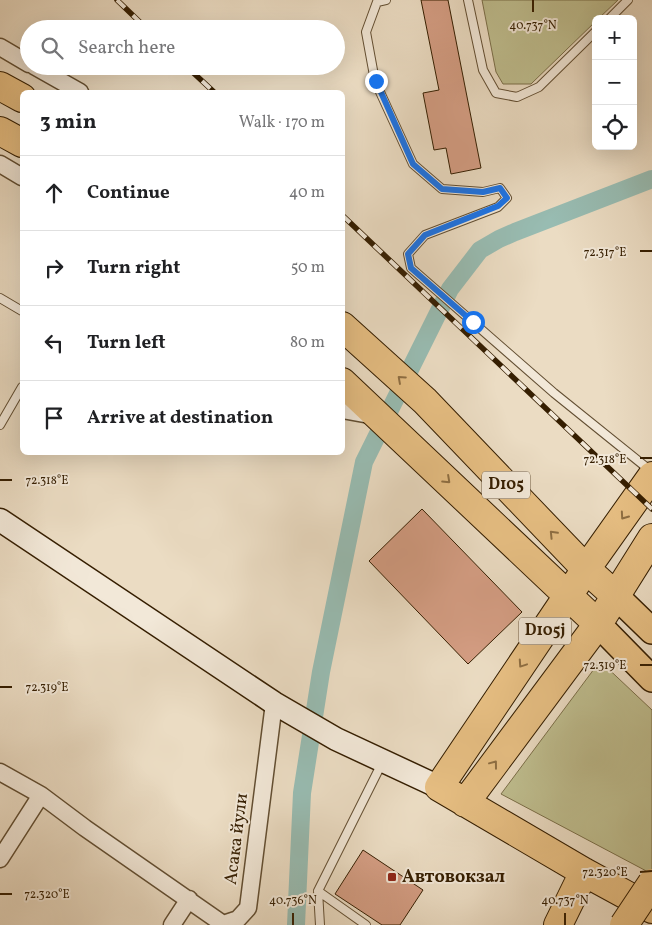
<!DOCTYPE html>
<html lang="en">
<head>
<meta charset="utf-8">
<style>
	body { margin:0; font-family:Vollkorn,serif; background:#f2f2f2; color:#202124 }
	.controls { position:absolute; right:15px; top:15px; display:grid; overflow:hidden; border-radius:8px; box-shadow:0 5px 20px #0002 }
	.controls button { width:45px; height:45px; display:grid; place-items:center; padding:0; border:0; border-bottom:1px solid #e0e0e0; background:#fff; color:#202124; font:25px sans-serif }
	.stop { position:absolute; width:15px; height:15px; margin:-11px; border:4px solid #1a73e8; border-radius:50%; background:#fff }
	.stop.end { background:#1a73e8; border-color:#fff; box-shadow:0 1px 5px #0008 }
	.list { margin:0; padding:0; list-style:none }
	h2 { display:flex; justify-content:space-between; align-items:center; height:65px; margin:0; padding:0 20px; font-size:21px }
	h2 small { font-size:16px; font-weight:400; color:#757577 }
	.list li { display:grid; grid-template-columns:32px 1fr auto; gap:15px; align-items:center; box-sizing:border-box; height:75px; padding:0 20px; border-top:1px solid #e0e0e0 }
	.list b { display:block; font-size:19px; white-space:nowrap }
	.list em { font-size:16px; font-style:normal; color:#757577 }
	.icon { flex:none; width:28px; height:28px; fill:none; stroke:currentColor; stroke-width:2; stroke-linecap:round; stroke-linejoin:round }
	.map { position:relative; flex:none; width:652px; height:925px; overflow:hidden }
	.search { position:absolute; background:#fff; box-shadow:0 5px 20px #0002; left:20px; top:20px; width:325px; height:55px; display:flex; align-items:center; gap:12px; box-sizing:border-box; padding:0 18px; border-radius:28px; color:#757577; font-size:19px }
	.panel { position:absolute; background:#fff; box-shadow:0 5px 20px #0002; left:20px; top:90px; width:325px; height:365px; border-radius:8px }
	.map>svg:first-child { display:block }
	.grass { fill:#bfbe8f; stroke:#7a6e48 }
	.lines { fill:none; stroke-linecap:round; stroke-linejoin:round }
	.canal { stroke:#98bcb2; stroke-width:18 }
	.building { fill:#d49d83; stroke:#351e01 }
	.lane-casing { stroke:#624e32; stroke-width:10 }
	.street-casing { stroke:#624e32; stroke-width:19 }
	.secondary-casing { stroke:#351e01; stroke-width:25 }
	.primary-casing { stroke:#351e01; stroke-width:28 }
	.highway-casing { stroke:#351e01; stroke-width:30 }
	.lane { stroke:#f2e8d8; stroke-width:8 }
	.street { stroke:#f2e8d8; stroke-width:16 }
	.secondary { stroke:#f2e8d8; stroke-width:22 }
	.primary { stroke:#e6be82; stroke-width:25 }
	.highway { stroke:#e6be82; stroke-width:28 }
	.rail-casing { stroke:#351e01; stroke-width:5.5 }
	.rail { stroke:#f2e8d8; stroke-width:4; stroke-dasharray:11; stroke-linecap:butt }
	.highway-bridge-casing { stroke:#351e01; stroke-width:30; stroke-linecap:butt }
	.highway-bridge { stroke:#e6be82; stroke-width:28 }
	.oneway { stroke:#8e6e42 }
	.route { stroke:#1a73e8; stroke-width:6 }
	.ticks { fill:none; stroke:#351e01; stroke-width:2 }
	.poi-dot { fill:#8f2418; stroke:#f2e8d8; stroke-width:2 }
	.labels { text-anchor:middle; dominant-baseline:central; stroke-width:4; stroke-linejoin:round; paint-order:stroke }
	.shield { fill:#f2e8d8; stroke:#6e5b42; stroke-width:1 }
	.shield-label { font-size:16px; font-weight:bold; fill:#351e01 }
	.street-label { font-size:18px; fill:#351e01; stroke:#f2e8d8 }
	.poi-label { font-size:18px; font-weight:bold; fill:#351e01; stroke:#f2e8d8; text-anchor:start }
	.ticks-label { font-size:12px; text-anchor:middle; fill:#351e01; stroke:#f2e8d8; stroke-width:4; stroke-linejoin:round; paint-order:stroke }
</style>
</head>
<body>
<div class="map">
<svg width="652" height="925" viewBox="0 0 652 925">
	<rect width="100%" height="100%" fill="#ebdcc3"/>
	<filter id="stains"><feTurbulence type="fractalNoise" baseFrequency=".004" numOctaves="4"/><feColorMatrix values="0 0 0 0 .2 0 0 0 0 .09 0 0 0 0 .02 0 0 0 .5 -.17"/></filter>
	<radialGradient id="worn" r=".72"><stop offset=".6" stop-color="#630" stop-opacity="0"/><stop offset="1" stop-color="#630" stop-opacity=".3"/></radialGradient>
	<path class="grass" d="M482,0h136l-20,19h-2v2l-65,63h-28l-7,-12z
		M600,661l52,49v164l-151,-80z"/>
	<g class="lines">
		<path class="canal" d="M296,925l6,-132 19,-121 43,-210 86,-173 30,-39 19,-11 16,-7 137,-53"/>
	</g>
	<path class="building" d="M421,0h27l33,168 -30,6 -5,-26 -12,2 -11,-57 16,-3z
		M422,509l100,103 -54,52 -99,-103z
		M363,850l60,40 -23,35h-18l-47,-31z"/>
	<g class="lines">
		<g class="lane-casing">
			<path id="lane" d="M386,0l-9,2 -11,30 9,49 38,83 29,25 41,3 17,-4 7,10 -9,9 -73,28 -17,19 3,14 143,125 98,79
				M468,0l15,70 13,23 21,4 22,-10 57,-56
				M609,19l19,-19
				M0,298l22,13
				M0,425l22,-38
				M318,891l48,34
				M320,925l-2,-34 64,-128"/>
		</g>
		<g class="street-casing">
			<path id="street" d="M0,47l29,17
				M34,66l46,26
				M0,164l22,13
				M342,410l33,6
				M0,772l41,23
				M0,859l41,-64 44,33 138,96 15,-5 10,-11 26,-205
				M172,925l17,-26"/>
		</g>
		<g class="secondary-casing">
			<path id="secondary" d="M0,520l274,183 62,36 103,48"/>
		</g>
		<g class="primary-casing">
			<path id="primary" d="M617,597l35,34
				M598,624l54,55"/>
		</g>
		<g class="highway-casing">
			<path id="highway" d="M0,86l22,12
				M0,131l22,12
				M342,326l83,75 161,168 31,28
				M342,382l256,242
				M652,476l-66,93 -147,218 145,85 68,37
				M465,803l133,-179 54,-86
				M558,925l26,-53"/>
		</g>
		<use href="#lane" class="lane"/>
		<use href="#street" class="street"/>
		<use href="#secondary" class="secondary"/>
		<use href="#primary" class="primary"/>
		<use href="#highway" class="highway"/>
		<g class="rail-casing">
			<path id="rail" d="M117,0l30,29
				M186,66l28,26
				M342,215l310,294"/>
		</g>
		<use href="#rail" class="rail"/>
		<g class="highway-bridge-casing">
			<path id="highway-bridge" d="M624,925l28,-42"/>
		</g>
		<use href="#highway-bridge" class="highway-bridge"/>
	</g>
	<defs><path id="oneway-chevron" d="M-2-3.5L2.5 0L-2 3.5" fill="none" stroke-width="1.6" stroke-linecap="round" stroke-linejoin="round" transform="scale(1.25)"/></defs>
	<g class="oneway">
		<use href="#oneway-chevron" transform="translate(401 379) rotate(-138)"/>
		<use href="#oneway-chevron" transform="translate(447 480) rotate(43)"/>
		<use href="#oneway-chevron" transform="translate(624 516) rotate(125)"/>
		<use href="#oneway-chevron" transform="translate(553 534) rotate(-134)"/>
		<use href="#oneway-chevron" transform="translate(522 664) rotate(124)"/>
		<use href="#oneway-chevron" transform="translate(494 764) rotate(-53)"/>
	</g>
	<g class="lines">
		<path class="route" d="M376,81l37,83 29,25 41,3 17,-4 7,10 -9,8 -73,29 -17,19 3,14 62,54"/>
	</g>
	<path class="ticks" d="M533,0v12M640,251h12M640,458h12M0,480h12M640,665h12M0,687h12M640,872l12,-1M0,894h12M293,913v12M565,913v12"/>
	<rect class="poi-dot" x="387" y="872" width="10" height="10" rx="2.5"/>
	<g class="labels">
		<g class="shield">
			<rect x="482" y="471.5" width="48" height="27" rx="4"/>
			<rect x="519" y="617.5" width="52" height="27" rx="4"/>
		</g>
		<g class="shield-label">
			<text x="506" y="485">D105</text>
			<text x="545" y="631">D105j</text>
		</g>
		<g class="street-label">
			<text transform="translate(237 839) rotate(-83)">Асака йули</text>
		</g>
		<g class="poi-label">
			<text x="402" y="877">Автовокзал</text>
		</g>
	</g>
	<g class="ticks-label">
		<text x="533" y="29">40.737°N</text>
		<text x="605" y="256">72.317°E</text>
		<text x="605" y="463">72.318°E</text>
		<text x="47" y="484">72.318°E</text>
		<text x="605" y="669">72.319°E</text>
		<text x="47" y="691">72.319°E</text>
		<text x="605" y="876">72.320°E</text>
		<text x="47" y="898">72.320°E</text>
		<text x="293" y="904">40.736°N</text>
		<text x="565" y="904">40.737°N</text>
	</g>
	<rect width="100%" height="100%" filter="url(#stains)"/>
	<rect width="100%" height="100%" fill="url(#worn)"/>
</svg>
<div class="controls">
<button>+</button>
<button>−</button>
<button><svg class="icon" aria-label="locate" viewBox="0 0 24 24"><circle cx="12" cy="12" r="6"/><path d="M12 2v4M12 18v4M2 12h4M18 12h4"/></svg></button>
</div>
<div class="stop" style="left:473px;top:322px"></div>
<div class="stop end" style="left:376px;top:81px"></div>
<div class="search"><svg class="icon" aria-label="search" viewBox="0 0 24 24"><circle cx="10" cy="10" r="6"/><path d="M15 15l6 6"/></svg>Search here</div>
<section class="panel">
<h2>3 min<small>Walk · 170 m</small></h2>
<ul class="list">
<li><svg class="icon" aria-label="ahead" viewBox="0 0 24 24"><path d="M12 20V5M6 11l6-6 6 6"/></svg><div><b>Continue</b></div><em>40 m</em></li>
<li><svg class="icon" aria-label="right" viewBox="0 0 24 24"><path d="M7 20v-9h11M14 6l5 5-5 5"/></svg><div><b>Turn right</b></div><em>50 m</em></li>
<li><svg class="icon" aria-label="left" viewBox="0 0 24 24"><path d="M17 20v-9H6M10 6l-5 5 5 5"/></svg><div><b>Turn left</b></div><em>80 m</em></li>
<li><svg class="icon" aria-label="arrive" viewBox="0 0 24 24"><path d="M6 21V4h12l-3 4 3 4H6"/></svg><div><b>Arrive at destination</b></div></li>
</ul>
</section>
</div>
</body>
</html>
